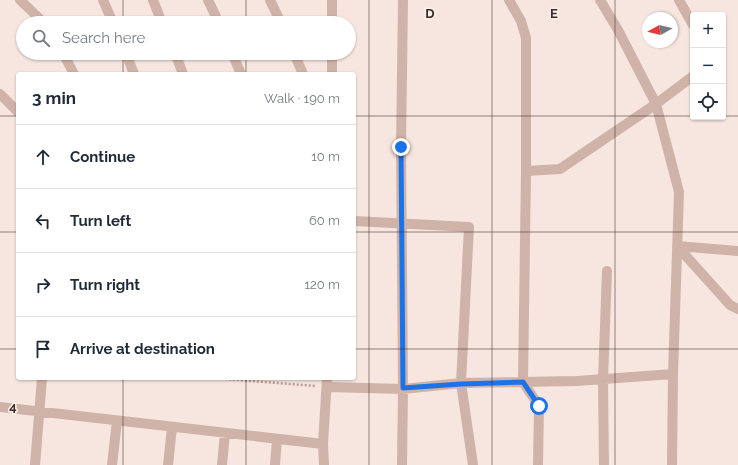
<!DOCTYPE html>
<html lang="en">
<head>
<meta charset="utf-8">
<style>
	body { margin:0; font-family:Raleway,sans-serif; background:#f6f6f7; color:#1f2937 }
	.controls { position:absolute; right:12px; top:12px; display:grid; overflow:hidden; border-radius:4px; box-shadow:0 1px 3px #0004 }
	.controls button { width:36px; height:36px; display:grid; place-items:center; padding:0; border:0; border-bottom:1px solid #e0e1e3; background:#fff; color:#1f2937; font:20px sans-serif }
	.compass { position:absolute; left:642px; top:12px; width:36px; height:36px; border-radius:50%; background:#fff; box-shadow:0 1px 3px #0004; rotate:262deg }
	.stop { position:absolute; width:12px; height:12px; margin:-9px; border:3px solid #1a73e8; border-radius:50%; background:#fff }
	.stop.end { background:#1a73e8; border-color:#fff; box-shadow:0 1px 4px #0008 }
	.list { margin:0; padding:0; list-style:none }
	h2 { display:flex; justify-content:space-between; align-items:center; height:52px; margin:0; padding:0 16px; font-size:17px }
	h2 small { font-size:13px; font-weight:400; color:#747a83 }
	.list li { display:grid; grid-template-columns:26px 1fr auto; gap:12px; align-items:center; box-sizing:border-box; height:64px; padding:0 16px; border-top:1px solid #e0e1e3 }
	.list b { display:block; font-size:15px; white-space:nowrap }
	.list em { font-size:13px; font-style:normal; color:#747a83 }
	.icon { flex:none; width:22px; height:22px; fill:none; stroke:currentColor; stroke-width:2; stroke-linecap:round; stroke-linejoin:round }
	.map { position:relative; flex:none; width:738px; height:465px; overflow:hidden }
	.search { position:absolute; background:#fff; box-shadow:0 1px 3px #0004; left:16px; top:16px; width:340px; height:44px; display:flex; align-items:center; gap:10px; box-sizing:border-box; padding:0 14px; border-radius:22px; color:#747a83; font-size:15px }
	.panel { position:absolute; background:#fff; box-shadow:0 1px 3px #0004; left:16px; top:72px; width:340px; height:308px; border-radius:4px }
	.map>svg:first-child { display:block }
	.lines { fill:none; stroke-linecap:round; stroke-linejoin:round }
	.path { stroke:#bc9c92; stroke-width:2.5; stroke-dasharray:2 2; stroke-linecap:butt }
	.minor { stroke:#d0b3a8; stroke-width:10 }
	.route { stroke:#1a73e8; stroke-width:5 }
	.grid { fill:none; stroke:#3c2b29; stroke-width:1; stroke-opacity:0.55 }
	.grid-label { font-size:13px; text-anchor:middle; font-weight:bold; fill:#3c2b29; stroke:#fcf2ec; stroke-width:3; stroke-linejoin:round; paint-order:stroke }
</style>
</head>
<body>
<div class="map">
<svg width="738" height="465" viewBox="0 0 738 465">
	<rect width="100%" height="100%" fill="#f6e6df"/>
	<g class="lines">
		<path class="path" d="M213,378l103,8"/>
		<path class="minor" d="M20,0l20,19 3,4
			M103,0l10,23
			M153,0l9,23
			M208,0l11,23
			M270,0l11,23
			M509,0l12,21 5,17v133l-3,211 16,24 -1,59
			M600,0l18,30 38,74 23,88 -6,182 -1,91
			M679,0l14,25
			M332,23v-23
			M63,53l11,21
			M126,53l8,21
			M175,53l8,21
			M232,53l9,21
			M294,53l9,21
			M332,74v-21
			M0,94l18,18
			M526,171l34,-2 96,-65 37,-28
			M354,221l115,6 -8,156 12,82
			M677,246l53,59 8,4
			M677,246l61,5
			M327,387l76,2 58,-6 116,-2 96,-7
			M0,407l323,37
			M35,465l7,-87
			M112,465l5,-44
			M168,465l4,-38
			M222,465l3,-32
			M275,465l2,-26
			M324,465l-1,-21 4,-66
			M402,465l1,-76 -2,-242 2,-147
			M604,465l-1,-85 4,-109"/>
	</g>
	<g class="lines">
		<path class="route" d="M401,147l2,241 58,-4 62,-2 16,24"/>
	</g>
	<path class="grid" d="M123,0v23M246,0v23M369,0v465M492,0v465M615,0v465M123,53v21M246,53v21M0,116h18M354,116h339M723,116h15M0,232h18M354,232h384M0,349h18M354,349h384M123,378v87M246,378v87"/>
	<g class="grid-label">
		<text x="430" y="18">D</text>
		<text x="554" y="18">E</text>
		<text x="13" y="411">4</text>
	</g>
</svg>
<div class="controls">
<button>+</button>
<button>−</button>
<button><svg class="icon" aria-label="locate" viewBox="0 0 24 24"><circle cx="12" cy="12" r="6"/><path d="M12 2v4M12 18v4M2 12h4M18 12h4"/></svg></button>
</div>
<svg class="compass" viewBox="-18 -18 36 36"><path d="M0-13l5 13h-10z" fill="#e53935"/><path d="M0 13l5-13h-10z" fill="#747a83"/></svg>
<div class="stop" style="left:539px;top:406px"></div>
<div class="stop end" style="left:401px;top:147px"></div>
<div class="search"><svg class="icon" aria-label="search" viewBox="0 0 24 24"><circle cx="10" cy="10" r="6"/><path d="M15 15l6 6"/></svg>Search here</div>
<section class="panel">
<h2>3 min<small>Walk · 190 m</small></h2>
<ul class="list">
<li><svg class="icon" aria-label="ahead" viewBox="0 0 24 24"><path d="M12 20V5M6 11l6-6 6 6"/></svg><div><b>Continue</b></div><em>10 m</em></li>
<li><svg class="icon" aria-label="left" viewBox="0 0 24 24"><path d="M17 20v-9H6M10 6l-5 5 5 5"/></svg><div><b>Turn left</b></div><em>60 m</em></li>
<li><svg class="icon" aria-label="right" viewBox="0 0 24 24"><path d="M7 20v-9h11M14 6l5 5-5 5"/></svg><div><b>Turn right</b></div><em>120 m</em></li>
<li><svg class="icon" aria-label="arrive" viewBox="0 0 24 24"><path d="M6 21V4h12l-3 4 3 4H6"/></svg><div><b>Arrive at destination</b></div></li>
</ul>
</section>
</div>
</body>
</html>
